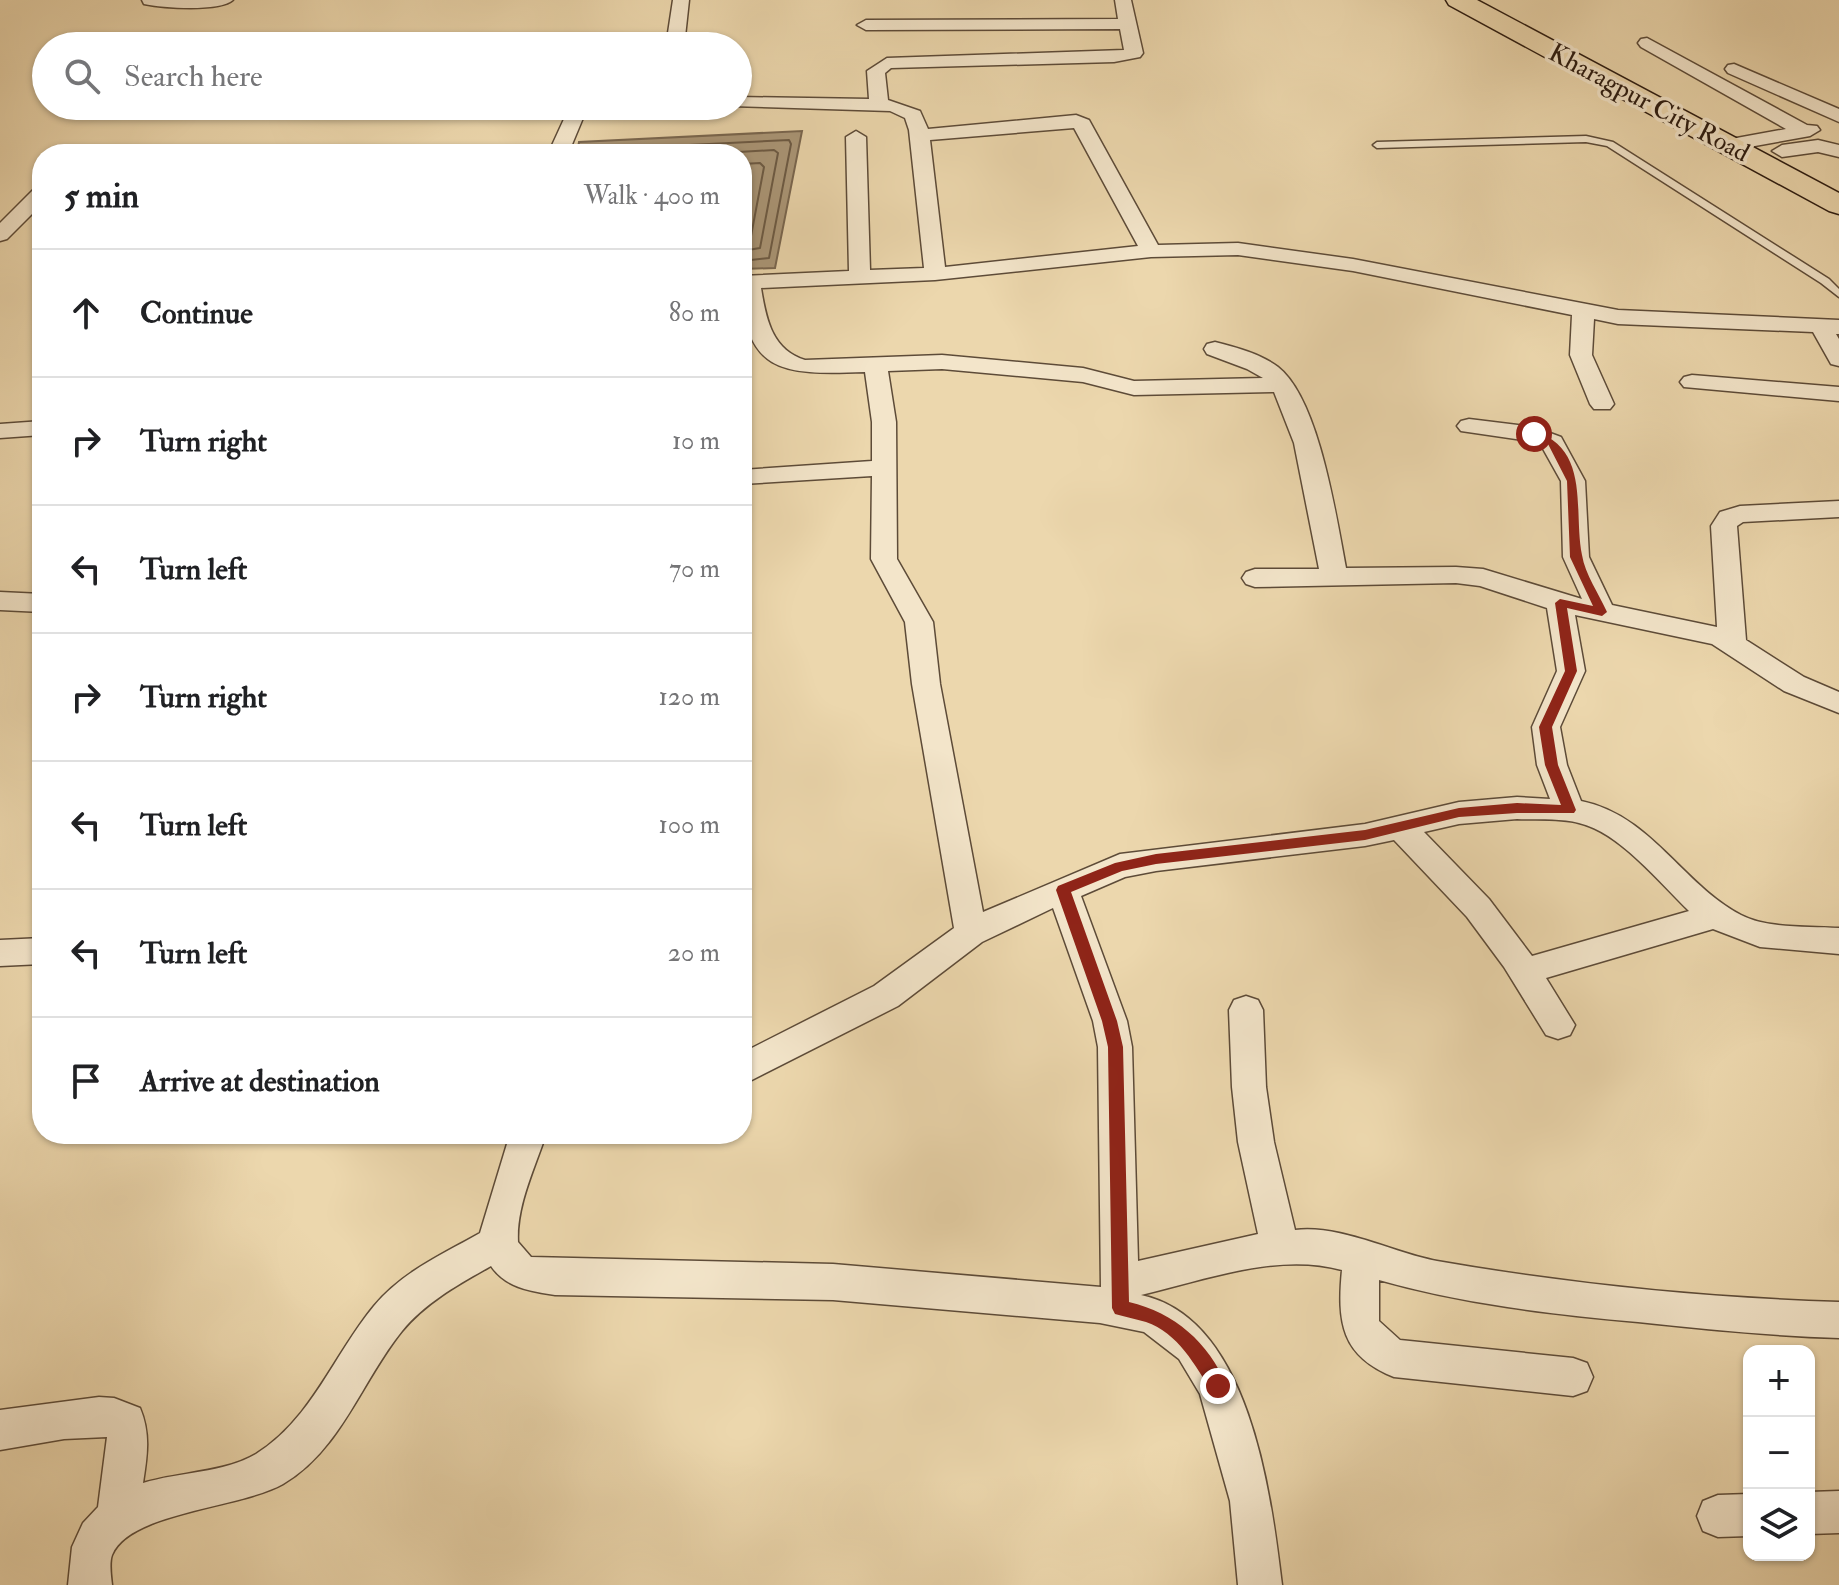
<!DOCTYPE html>
<html lang="en">
<head>
<meta charset="utf-8">
<style>
	body { margin:0; font-family:"IM FELL Double Pica",serif; background:#f2f2f2; color:#202124 }
	.controls { position:absolute; right:24px; bottom:24px; display:grid; overflow:hidden; border-radius:16px; box-shadow:0 2px 6px #0004 }
	.controls button { width:72px; height:72px; display:grid; place-items:center; padding:0; border:0; border-bottom:2px solid #e0e0e0; background:#fff; color:#202124; font:40px sans-serif }
	.stop { position:absolute; width:24px; height:24px; margin:-18px; border:6px solid #8f2418; border-radius:50%; background:#fff }
	.stop.end { background:#8f2418; border-color:#fff; box-shadow:0 2px 8px #0008 }
	.list { margin:0; padding:0; list-style:none }
	h2 { display:flex; justify-content:space-between; align-items:center; height:104px; margin:0; padding:0 32px; font-size:34px }
	h2 small { font-size:26px; font-weight:400; color:#757577 }
	.list li { display:grid; grid-template-columns:52px 1fr auto; gap:24px; align-items:center; box-sizing:border-box; height:128px; padding:0 32px; border-top:2px solid #e0e0e0 }
	.list b { display:block; font-size:30px; white-space:nowrap }
	.list em { font-size:26px; font-style:normal; color:#757577 }
	.icon { flex:none; width:44px; height:44px; fill:none; stroke:currentColor; stroke-width:2; stroke-linecap:round; stroke-linejoin:round }
	.map { position:relative; flex:none; width:1839px; height:1585px; overflow:hidden }
	.search { position:absolute; background:#fff; box-shadow:0 2px 6px #0004; left:32px; top:32px; width:720px; height:88px; display:flex; align-items:center; gap:20px; box-sizing:border-box; padding:0 28px; border-radius:44px; color:#757577; font-size:30px }
	.panel { position:absolute; background:#fff; box-shadow:0 2px 6px #0004; left:32px; top:144px; width:720px; height:1000px; border-radius:32px }
	.map>svg:first-child { display:block }
	.water { fill:#ab9778; stroke:#79664f; stroke-width:2 }
	.lines { fill:none; stroke-linecap:round; stroke-linejoin:round }
	.shore { stroke:#6c5a44; stroke-width:2 }
	.lane-casing { stroke:#5d4b38; stroke-width:3 }
	.street-casing { stroke:#5d4b38; stroke-width:3 }
	.primary-casing { stroke:#2d1c11; stroke-width:3 }
	.lane { fill:#f3e5ca; fill-rule:evenodd }
	.street { fill:#f3e5ca; fill-rule:evenodd }
	.primary { fill:#ecd7ad; fill-rule:evenodd }
	.route { fill:#8f2418 }
	.labels { text-anchor:middle; dominant-baseline:central; stroke-width:7; stroke-linejoin:round; paint-order:stroke }
	.far-street-label { font-size:26px; fill:#2d1c11; stroke:#f3e5ca }
</style>
</head>
<body>
<div class="map">
<svg width="1839" height="1585" viewBox="0 0 1839 1585">
	<rect width="100%" height="100%" fill="#ecd7ad"/>
	<filter id="stains"><feTurbulence type="fractalNoise" baseFrequency=".0025" numOctaves="4"/><feColorMatrix values="0 0 0 0 .2 0 0 0 0 .09 0 0 0 0 .02 0 0 0 .5 -.17"/></filter>
	<radialGradient id="worn" r=".72"><stop offset=".6" stop-color="#630" stop-opacity="0"/><stop offset="1" stop-color="#630" stop-opacity=".3"/></radialGradient>
	<path class="water" d="M802,131l-27,137 -33,1v-115h-165l2,-12z"/>
	<g class="lines">
		<path class="shore" d="M585,154l4,-4 200,-10 2,4 -22,114 -27,3
			M704,154l70,-4 4,3 -18,95 -18,3
			M742,164l18,-1 4,4 -13,69 -9,3"/>
		<g class="lane-casing">
			<path id="lane" d="M1586,136l27,6 216,137 10,10v8l-18,-14 -214,-137 -21,-4 -209,6 -4,-3 4,-3z"/>
		</g>
		<g class="street-casing">
			<path id="street" d="M142,0h91c-13,12 -70,8 -89,4z
				M673,0h16l-5,46h-18z
				M1115,0h16l12,53 -3,4 -26,5 -223,6 -6,5 3,27 32,11 8,18 148,-14 13,5 69,125 80,-2 115,16 265,51 221,10v14h-3l3,5v27l-8,-2 -18,-32 -195,-8 -24,-5 -2,36 22,49 -4,5h-16l-4,-5 -20,-49 2,-40 -219,-44 -115,-16 -87,2 -216,23 -174,8c5,31 11,62 44,72l137,-5 141,13 51,13 129,-3 -16,-9 -40,-15 -3,-5 3,-5 8,-2c20,5 46,12 63,25 41,32 58,149 68,201l110,-1 27,2 99,30 -19,-42 -2,-76 -19,-34 -13,-6 -68,-10 -4,-5 4,-5 8,-2 65,8 27,10 24,44 4,76 23,48 105,22 -6,-101 9,-14 20,-6 99,-5v16l-96,5 -6,4 9,114 58,37 35,15v21l-55,-22 -72,-47 -137,-29 10,56 -25,56 7,38 14,36c70,14 101,83 160,114 27,14 68,11 98,13v26l-79,-7 -47,-18 -167,49 29,47 -5,10 -12,4 -12,-4 -42,-68 -37,-50 -73,-77 -29,6 -209,25 -31,6 -44,19 46,125 5,26 6,214 120,-27 -20,-92 -6,-55 -3,-77 5,-10 12,-4 12,4 5,10 3,77 8,55 21,88c44,-6 99,23 142,31 132,23 268,37 402,41v36c-67,-2 -134,-9 -201,-16 -88,-8 -174,-18 -259,-42v41l21,19 173,18 14,5 6,14 -6,14 -14,5 -179,-19c-53,-21 -57,-55 -52,-107 -65,-18 -137,10 -201,25 109,23 130,200 141,290h-44l-8,-84 -30,-107 -21,-35 -35,-27 -44,-9 -267,-23 -278,-5c-25,-4 -49,-7 -64,-29 -32,18 -65,36 -89,65 -40,49 -61,119 -119,153 -42,24 -154,28 -171,71 -3,8 -1,21 0,30h-44l4,-38 11,-24 15,-16 9,-70 -43,2 -64,11v-40l99,-13 15,1 26,10c11,26 7,49 3,75 35,-11 81,-10 113,-29 56,-35 78,-100 118,-148 28,-34 69,-52 106,-73l30,-99h36c-11,34 -30,72 -28,108l13,15 302,7 268,23 -3,-240 -5,-26 -40,-113 -71,34 -84,64 -156,79v-32l132,-67 80,-58 -42,-244 -7,-62 -34,-63 1,-83 -130,8v-14l130,-9v-39l-7,-50c-84,3 -123,2 -123,-96l107,-5 -3,-134 10,-6 10,6 4,133 54,-2 -15,-138 -4,-12 -15,-7 -159,-5h7v-9l131,2 -2,-28 20,-13 237,-8 -4,-21 -254,1 -9,-5 9,-5 252,-1zM1074,128l64,118 -193,21 -15,-127zM942,369l141,13 51,13 140,-3 20,51 25,126h-64l-9,3 -4,6 4,6 9,3 201,-4 24,3 67,22 10,63 -25,56 5,38 13,34 -33,-2 -58,5 -94,22 -245,30 -137,58 -43,-228 -7,-62 -36,-63 -1,-137 -8,-51zM1517,819c20,1 43,-1 62,4 40,9 81,60 110,88l-157,45 -43,-57 -65,-67 35,-8z
				M1647,38l160,87 10,1 3,4 -10,6 -83,15 -7,-2 -3,-4 3,-4 66,-12 -145,-82 -3,-4 3,-4z
				M1734,64l105,45v13l-111,-49 -3,-4 3,-4z
				M322,106h55c-10,10 -52,15 -62,5z
				M570,106h18l-20,48h-20z
				M1818,140l21,5v12l-21,-5 -36,5 -10,-6 10,-6z
				M42,186v18l-35,35 -7,2v-18l35,-35z
				M1692,375l147,12v14l-155,-14 -4,-5 4,-5z
				M42,421v14l-42,3v-14z
				M0,592l42,2v18l-42,-2z
				M42,938v26l-42,2v-26z
				M1839,1491v42l-30,1v-42z
				M1749,1494v42l-31,1 -15,-6 -6,-15 6,-15 15,-6z"/>
		</g>
		<g class="primary-casing">
			<path id="primary" d="M1446,0h31l362,193v21l-10,-3 -380,-206z"/>
		</g>
		<use href="#lane" class="lane"/>
		<use href="#street" class="street"/>
		<use href="#primary" class="primary"/>
	</g>
	<path class="route" d="M1534,431c57,18 39,79 48,124 3,19 17,39 25,57l-5,4 -35,-8 10,63 -25,56 6,38 18,45 -2,3h-57l-58,4 -94,23 -209,24 -34,7 -51,21 46,129 6,26 6,255c46,11 79,40 98,84l-2,6 -7,2 -6,-2c-17,-27 -34,-59 -66,-70 -10,-3 -21,-5 -31,-8l-3,-6 -4,-261 -6,-26 -46,-131 2,-4 57,-23 41,-9 209,-24 94,-22 58,-5 44,2 -16,-40 -6,-38 26,-56 -10,-68 5,-4 33,7 -23,-49 -3,-76 -19,-37 -19,-10z"/>
	<g class="labels">
		<g class="far-street-label">
			<text transform="translate(1649 103) rotate(28)">Kharagpur City Road</text>
		</g>
	</g>
	<rect width="100%" height="100%" filter="url(#stains)"/>
	<rect width="100%" height="100%" fill="url(#worn)"/>
</svg>
<div class="controls">
<button>+</button>
<button>−</button>
<button><svg class="icon" aria-label="layers" viewBox="0 0 24 24"><path d="M12 4l9 5-9 5-9-5zM3 14l9 5 9-5"/></svg></button>
</div>
<div class="stop" style="left:1534px;top:434px"></div>
<div class="stop end" style="left:1218px;top:1386px"></div>
<div class="search"><svg class="icon" aria-label="search" viewBox="0 0 24 24"><circle cx="10" cy="10" r="6"/><path d="M15 15l6 6"/></svg>Search here</div>
<section class="panel">
<h2>5 min<small>Walk · 400 m</small></h2>
<ul class="list">
<li><svg class="icon" aria-label="ahead" viewBox="0 0 24 24"><path d="M12 20V5M6 11l6-6 6 6"/></svg><div><b>Continue</b></div><em>80 m</em></li>
<li><svg class="icon" aria-label="right" viewBox="0 0 24 24"><path d="M7 20v-9h11M14 6l5 5-5 5"/></svg><div><b>Turn right</b></div><em>10 m</em></li>
<li><svg class="icon" aria-label="left" viewBox="0 0 24 24"><path d="M17 20v-9H6M10 6l-5 5 5 5"/></svg><div><b>Turn left</b></div><em>70 m</em></li>
<li><svg class="icon" aria-label="right" viewBox="0 0 24 24"><path d="M7 20v-9h11M14 6l5 5-5 5"/></svg><div><b>Turn right</b></div><em>120 m</em></li>
<li><svg class="icon" aria-label="left" viewBox="0 0 24 24"><path d="M17 20v-9H6M10 6l-5 5 5 5"/></svg><div><b>Turn left</b></div><em>100 m</em></li>
<li><svg class="icon" aria-label="left" viewBox="0 0 24 24"><path d="M17 20v-9H6M10 6l-5 5 5 5"/></svg><div><b>Turn left</b></div><em>20 m</em></li>
<li><svg class="icon" aria-label="arrive" viewBox="0 0 24 24"><path d="M6 21V4h12l-3 4 3 4H6"/></svg><div><b>Arrive at destination</b></div></li>
</ul>
</section>
</div>
</body>
</html>
